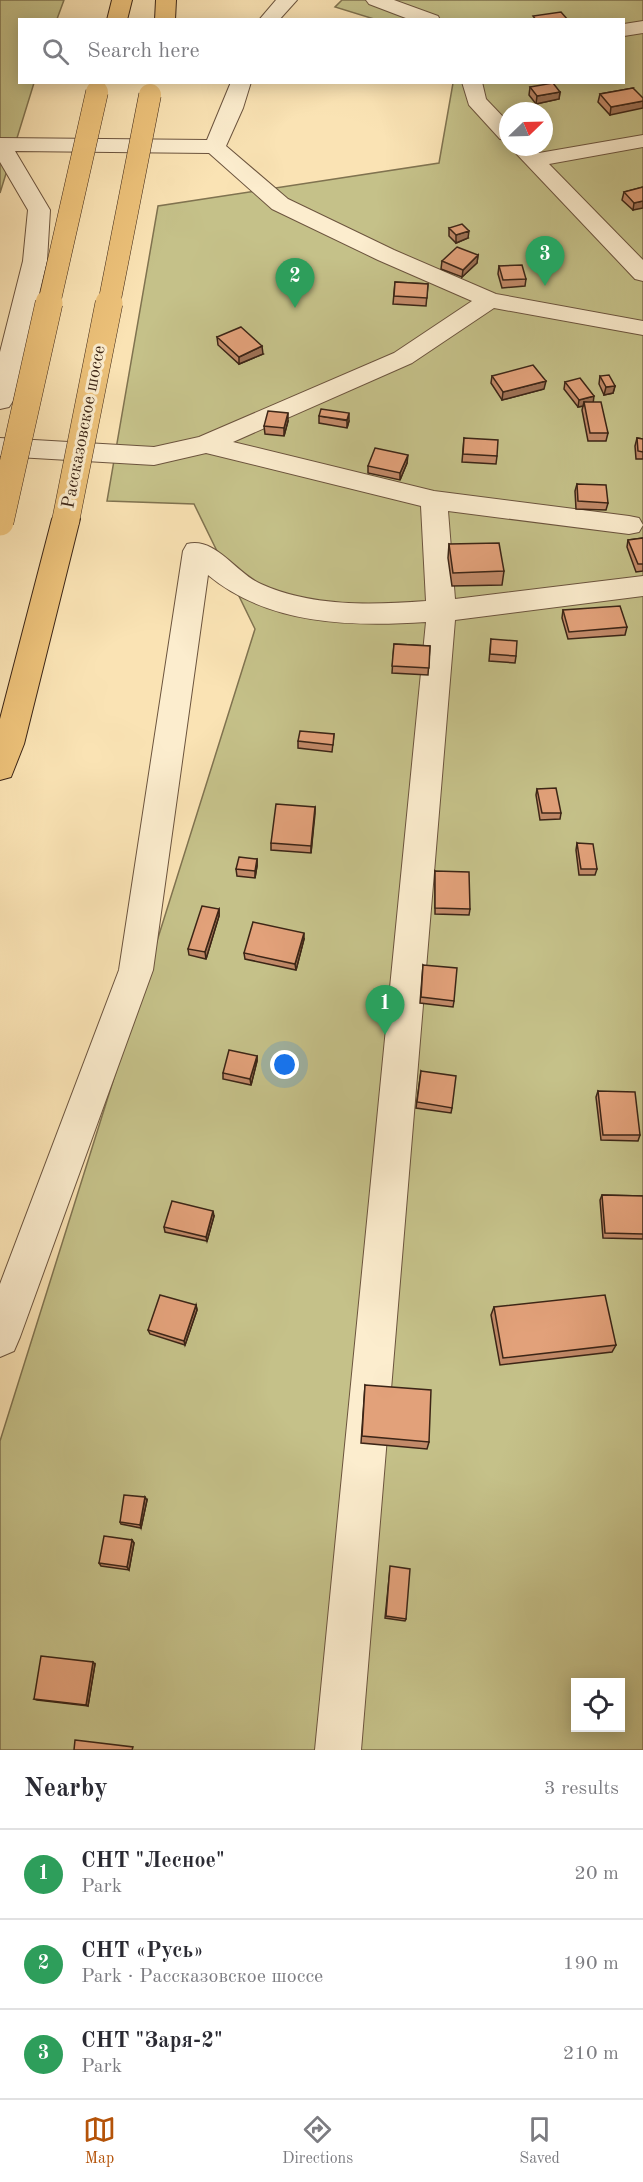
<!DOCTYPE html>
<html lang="en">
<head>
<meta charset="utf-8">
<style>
	body { margin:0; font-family:"Old Standard TT",serif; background:#f2f2f3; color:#2b2b33 }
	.controls { position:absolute; right:18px; bottom:18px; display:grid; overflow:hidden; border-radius:0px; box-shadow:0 3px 15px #0003 }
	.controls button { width:54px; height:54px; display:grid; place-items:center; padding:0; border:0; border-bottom:2px solid #e1e1e2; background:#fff; color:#2b2b33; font:30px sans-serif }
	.compass { position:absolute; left:499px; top:102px; width:54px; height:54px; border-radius:50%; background:#fff; box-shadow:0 3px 15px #0003; rotate:67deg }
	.you { position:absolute; left:285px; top:1065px; width:21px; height:21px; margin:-15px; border:4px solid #fff; border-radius:50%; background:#1a73e8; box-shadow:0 0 0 9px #1a73e833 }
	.badge { display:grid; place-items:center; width:39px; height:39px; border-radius:50%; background:#b45309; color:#fff; font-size:20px; font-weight:700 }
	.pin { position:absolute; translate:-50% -50px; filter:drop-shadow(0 2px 3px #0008) }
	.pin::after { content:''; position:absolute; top:32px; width:21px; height:18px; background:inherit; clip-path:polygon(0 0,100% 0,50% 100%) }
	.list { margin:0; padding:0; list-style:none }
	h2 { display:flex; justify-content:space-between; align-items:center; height:78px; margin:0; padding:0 24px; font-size:26px }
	h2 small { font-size:20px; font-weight:400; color:#7c7c81 }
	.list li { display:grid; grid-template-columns:39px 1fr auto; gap:18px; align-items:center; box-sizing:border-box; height:90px; padding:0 24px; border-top:2px solid #e1e1e2 }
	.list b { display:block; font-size:22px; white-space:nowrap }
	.list p { margin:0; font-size:20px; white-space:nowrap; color:#7c7c81 }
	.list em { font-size:20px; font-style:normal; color:#7c7c81 }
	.icon { flex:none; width:33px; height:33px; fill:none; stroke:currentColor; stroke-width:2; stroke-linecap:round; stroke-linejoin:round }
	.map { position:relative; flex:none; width:643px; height:1750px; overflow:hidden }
	.search { position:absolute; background:#fff; box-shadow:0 3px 15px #0003; left:18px; right:18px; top:18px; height:66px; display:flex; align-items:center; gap:15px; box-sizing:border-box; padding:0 21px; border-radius:0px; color:#7c7c81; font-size:22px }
	.sheet { height:348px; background:#fff }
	nav { display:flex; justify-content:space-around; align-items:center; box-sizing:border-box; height:84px; border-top:2px solid #e1e1e2; background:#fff; font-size:16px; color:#7c7c81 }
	nav a { display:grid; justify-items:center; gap:3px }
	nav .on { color:#b45309 }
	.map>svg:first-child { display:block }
	.green { fill:#c5c189; stroke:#807350; stroke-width:1.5; fill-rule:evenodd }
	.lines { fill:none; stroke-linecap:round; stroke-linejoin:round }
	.minor-casing { stroke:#6c543e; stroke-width:2 }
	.major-casing { stroke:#3c2516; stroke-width:2 }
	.minor { fill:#fcedce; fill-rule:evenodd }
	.major { fill:#edc27a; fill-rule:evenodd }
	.major-bridge-far1-casing { stroke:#3c2516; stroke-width:23; stroke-linecap:butt }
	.major-bridge-casing { stroke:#3c2516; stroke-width:28; stroke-linecap:butt }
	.major-bridge-far1 { stroke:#edc27a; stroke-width:22 }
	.major-bridge { stroke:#edc27a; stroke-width:27 }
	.wall { fill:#c28a69; stroke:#3c2516; stroke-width:1.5 }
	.shaded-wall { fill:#9e7155; stroke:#3c2516; stroke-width:1.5 }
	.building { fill:#e2a17a; stroke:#3c2516; stroke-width:1.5 }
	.labels { text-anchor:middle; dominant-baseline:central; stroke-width:6; stroke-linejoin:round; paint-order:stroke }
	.far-street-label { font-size:18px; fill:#3c2516; stroke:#fcedce }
</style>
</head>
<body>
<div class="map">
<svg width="643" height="1750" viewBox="0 0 643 1750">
	<rect width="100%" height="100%" fill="#fae3b4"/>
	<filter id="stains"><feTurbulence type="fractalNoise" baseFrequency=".00333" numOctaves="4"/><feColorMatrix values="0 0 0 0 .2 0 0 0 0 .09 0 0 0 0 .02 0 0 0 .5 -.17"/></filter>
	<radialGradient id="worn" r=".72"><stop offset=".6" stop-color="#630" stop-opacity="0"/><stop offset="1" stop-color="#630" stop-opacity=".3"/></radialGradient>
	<path class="green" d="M0,0h64l-7,19 -37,1v62l14,1 -34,110z
		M342,0h301v1750h-643v-309l255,-812 -61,-125 -87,-3 51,-295 281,-43 14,-80 171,-1v-62l-250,-1 -39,-12zM508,111h36v36h-36zM576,1682h44v46h-44z"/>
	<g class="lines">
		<g class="minor-casing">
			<path id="minor" d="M276,0h21l-18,20h-20z
				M366,0h28l44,16 2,4h-29l-42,-16z
				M643,21v12l-19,3v-12z
				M231,82h20l-8,26 -17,38 62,53 106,51 102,44 147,27v14l-149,-27 -82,55 -179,79 201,49 195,25 10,2 4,7 -4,7 -10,2 -181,-23 7,88 188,-23v20l-188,24 -94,1130h-46l111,-1128c-75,5 -158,3 -218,-47l-55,395 -133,367 -6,14 -14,6v-73l119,-314 64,-419 4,-7c28,-8 50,30 74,40 51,23 111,21 165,17l-5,-95 -215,-53 -52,12 -154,-9v-18l154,9 45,-10 195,-84 78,-52 -94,-41 -106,-51 -63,-56 -194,-2 35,59 -3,51 -34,140 -4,6 -9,2v-57l23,-91 5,-51 -28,-48v-24l207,2z
				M462,82h20l4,17 22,23v18l-8,-1 -31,-34z
				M643,135v12l-94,17 94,96v21l-8,-2 -125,-132h23l6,6z"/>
		</g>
		<g class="major-casing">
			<path id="major" d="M112,0h20l-5,20h-20z
				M156,0h20l-1,20h-20z
				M66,510l10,2 4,7 -56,225 -13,33 -11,3v-61l52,-200 4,-7z"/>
		</g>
		<use href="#minor" class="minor"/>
		<use href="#major" class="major"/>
		<g class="major-bridge-far1-casing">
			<path id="major-bridge-far1" d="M49,304l48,-212
				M109,304l41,-209"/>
		</g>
		<g class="major-bridge-casing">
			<path id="major-bridge" d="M66,519l43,-216
				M0,522l49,-219"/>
		</g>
		<use href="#major-bridge-far1" class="major-bridge-far1"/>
		<use href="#major-bridge" class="major-bridge"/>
	</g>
	<path class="wall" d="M530,87l30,5 -1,7 -23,5 -7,-9z
		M633,88l-23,27 -12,-13 2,-8z
		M643,187l-10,23 -11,-10 2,-8z
		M449,228l19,10 -12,5 -7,-7z
		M478,255l-1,8 -15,14 -21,-8 1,-8z
		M499,266l27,13 -1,7 -23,2 -4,-14z
		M395,282l33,2 -2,22 -33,-2z
		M217,337l46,17 -24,10 -21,-19z
		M492,376l52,13 -42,11 -11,-17z
		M600,376l15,10 -2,7 -9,2 -5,-11z
		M565,382l28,20 15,31 -2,8h-18l-6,-31 1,-4 -5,1 -14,-18z
		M319,416l30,5 -2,7 -28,-5z
		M288,421l-4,15 -19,-2 -1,-8z
		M464,438l33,18 -1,8 -34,-2z
		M637,438l6,1v20h-7l-1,-13z
		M407,463l-7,17 -32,-7v-7z
		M577,484l31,19 -2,7 -30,-1 -1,-18z
		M643,538v33l-7,1 -9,-25 1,-7z
		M449,544l55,27 -2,14 -50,1 -4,-28z
		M563,610l64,17 -2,8 -57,4 -6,-21z
		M491,639l25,17 -1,7 -26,-2z
		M394,644l36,2 -2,29 -36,-2z
		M334,734l-2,18 -34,-4v-7z
		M537,789l24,24 -1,6 -20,1 -4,-25z
		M315,807l-4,46 -40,-3v-7z
		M577,843l20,26 -2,6h-16l-3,-25z
		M257,859v7l-2,12 -18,-2 -1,-7z
		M435,871l35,38 -1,6 -34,-1z
		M219,909v7l-13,43 -17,-4 -1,-6z
		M304,939l-8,31 -51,-11 -1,-6z
		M423,965l31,36 -1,6 -33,-4z
		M257,1056v5l-6,24 -28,-6v-6z
		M421,1071l31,37 -1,5 -35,-5z
		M598,1091l42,44 -2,6 -37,-1 -5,-43z
		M602,1195l41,1v43l-40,-1 -3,-38z
		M214,1216l-7,25 -42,-9 -1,-5z
		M196,1305l1,5 -12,35 -35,-11 -2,-4z
		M494,1307l122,38 -4,7 -112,13 -9,-50z
		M365,1385l64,57 -2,7 -66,-6z
		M147,1500l-6,28 -20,-4 -1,-2z
		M132,1540l2,3 -5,27 -28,-4 -2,-3z
		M390,1569l16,50 -1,2 -20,-3z
		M95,1664l-7,42 -51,-6 -3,-1z"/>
	<path class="shaded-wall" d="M560,92l-1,7 -23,5 1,-8z
		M643,101v7l-33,7 1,-8z
		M643,201v7l-10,2 1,-7z
		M469,231l-1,7 -12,5v-8z
		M478,255l-1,8 -15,14 1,-7z
		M262,346l1,8 -24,10v-7z
		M546,381l-2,8 -42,11 1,-8z
		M615,386l-2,7 -9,2 2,-8z
		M594,396l-1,8 -9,-2 -1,4 -5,1 1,-7z
		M288,413v8l-4,15v-8z
		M349,413v8l-2,7v-8z
		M408,455l-1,8 -7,17v-7z
		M315,807v7l-4,39v-7z
		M257,859v7l-2,12v-7z
		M219,909v7l-13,43 -1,-7z
		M304,933v6l-8,31 -1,-6z
		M257,1056v5l-6,24 -1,-6z
		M213,1211l1,5 -7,25 -1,-4z
		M196,1305l1,5 -12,35 -1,-4z
		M145,1497l2,3 -6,28 -1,-3z
		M132,1540l2,3 -5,27 -2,-3z
		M93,1662l2,2 -7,42 -2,-1z"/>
	<path class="building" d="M561,12l7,8h-32l-3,-4z
		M553,83l7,9 -23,4 -7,-9z
		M633,88l10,10v3l-32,6 -11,-13z
		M643,187v14l-9,2 -10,-11z
		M462,224l7,7 -13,4 -7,-7z
		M457,247l21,8 -15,15 -21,-9z
		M522,265l4,14 -23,1 -4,-14z
		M395,282l33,2 -1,14 -33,-2z
		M241,327l21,19 -23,11 -22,-20z
		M533,365l13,16 -43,11 -11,-16z
		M609,375l6,11 -9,1 -6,-11z
		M580,378l14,18 -15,4 -14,-18z
		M584,402h17l7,31h-18z
		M321,409l28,4 -2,7 -28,-4z
		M268,411l20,2 -4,15 -20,-2z
		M464,438l34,2 -1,16 -34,-2z
		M637,438l6,1v13l-5,-1z
		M375,448l33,7 -8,18 -32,-7z
		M577,484l29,1 2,18 -30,-2z
		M643,538v26h-5l-10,-24z
		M499,543l5,28 -51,2 -4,-29z
		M620,606l7,21 -58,5 -6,-22z
		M491,639l26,2 -1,15 -26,-2z
		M394,644l36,2 -1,22 -37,-2z
		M300,731l34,3 -1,11 -35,-4z
		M556,788l5,25h-19l-5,-24z
		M276,804l39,3 -4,39 -40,-3z
		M577,843l16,1 4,25h-16z
		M239,857l18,2 -2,12 -19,-2z
		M435,871l34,1 1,37 -35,-1z
		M202,906l17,3 -14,43 -17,-3z
		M253,922l51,11 -9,31 -51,-11z
		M423,965l34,3 -3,33 -33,-4z
		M229,1050l28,6 -7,23 -27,-6z
		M421,1071l35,5 -4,32 -35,-6z
		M598,1091l37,1 5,43h-37z
		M602,1195l41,1v38l-38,-1z
		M172,1201l41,10 -7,26 -42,-10z
		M160,1295l36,10 -12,36 -36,-11z
		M605,1295l11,50 -113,13 -9,-51z
		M365,1385l66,5 -2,52 -67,-6z
		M124,1495l21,2 -5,28 -20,-3z
		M104,1536l28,4 -5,27 -28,-4z
		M390,1566l20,3 -4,50 -20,-3z
		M41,1656l52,6 -7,43 -52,-6z
		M75,1740l58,7 -1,3h-58z"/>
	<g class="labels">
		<g class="far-street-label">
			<text transform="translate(84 427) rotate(-79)">Рассказовское шоссе</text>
		</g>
	</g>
	<rect width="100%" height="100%" filter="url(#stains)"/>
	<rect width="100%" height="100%" fill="url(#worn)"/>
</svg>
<div class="controls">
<button><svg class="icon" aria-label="locate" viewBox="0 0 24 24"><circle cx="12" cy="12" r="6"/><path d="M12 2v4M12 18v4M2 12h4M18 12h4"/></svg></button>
</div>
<svg class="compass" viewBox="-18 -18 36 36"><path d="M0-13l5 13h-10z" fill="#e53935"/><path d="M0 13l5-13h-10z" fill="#7c7c81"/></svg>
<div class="you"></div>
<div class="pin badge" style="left:385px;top:1035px;background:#2e9e5b">1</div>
<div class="pin badge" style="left:295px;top:308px;background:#2e9e5b">2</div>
<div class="pin badge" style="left:545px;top:286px;background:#2e9e5b">3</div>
<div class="search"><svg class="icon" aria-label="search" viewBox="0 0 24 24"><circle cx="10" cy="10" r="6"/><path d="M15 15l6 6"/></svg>Search here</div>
</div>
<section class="sheet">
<h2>Nearby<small>3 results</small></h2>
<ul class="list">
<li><span class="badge" style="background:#2e9e5b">1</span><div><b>СНТ &quot;Лесное&quot;</b><p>Park</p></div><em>20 m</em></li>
<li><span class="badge" style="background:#2e9e5b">2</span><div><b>СНТ «Русь»</b><p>Park · Рассказовское шоссе</p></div><em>190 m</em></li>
<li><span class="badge" style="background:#2e9e5b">3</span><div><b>СНТ &quot;Заря-2&quot;</b><p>Park</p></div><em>210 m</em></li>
</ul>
</section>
<nav>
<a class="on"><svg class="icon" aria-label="map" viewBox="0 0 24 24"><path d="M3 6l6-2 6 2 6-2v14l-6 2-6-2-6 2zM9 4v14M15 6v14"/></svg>Map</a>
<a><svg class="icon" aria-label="directions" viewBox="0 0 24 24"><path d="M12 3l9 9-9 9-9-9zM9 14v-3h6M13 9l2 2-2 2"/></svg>Directions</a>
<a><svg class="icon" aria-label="saved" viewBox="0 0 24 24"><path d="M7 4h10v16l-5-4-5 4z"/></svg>Saved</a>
</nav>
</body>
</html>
